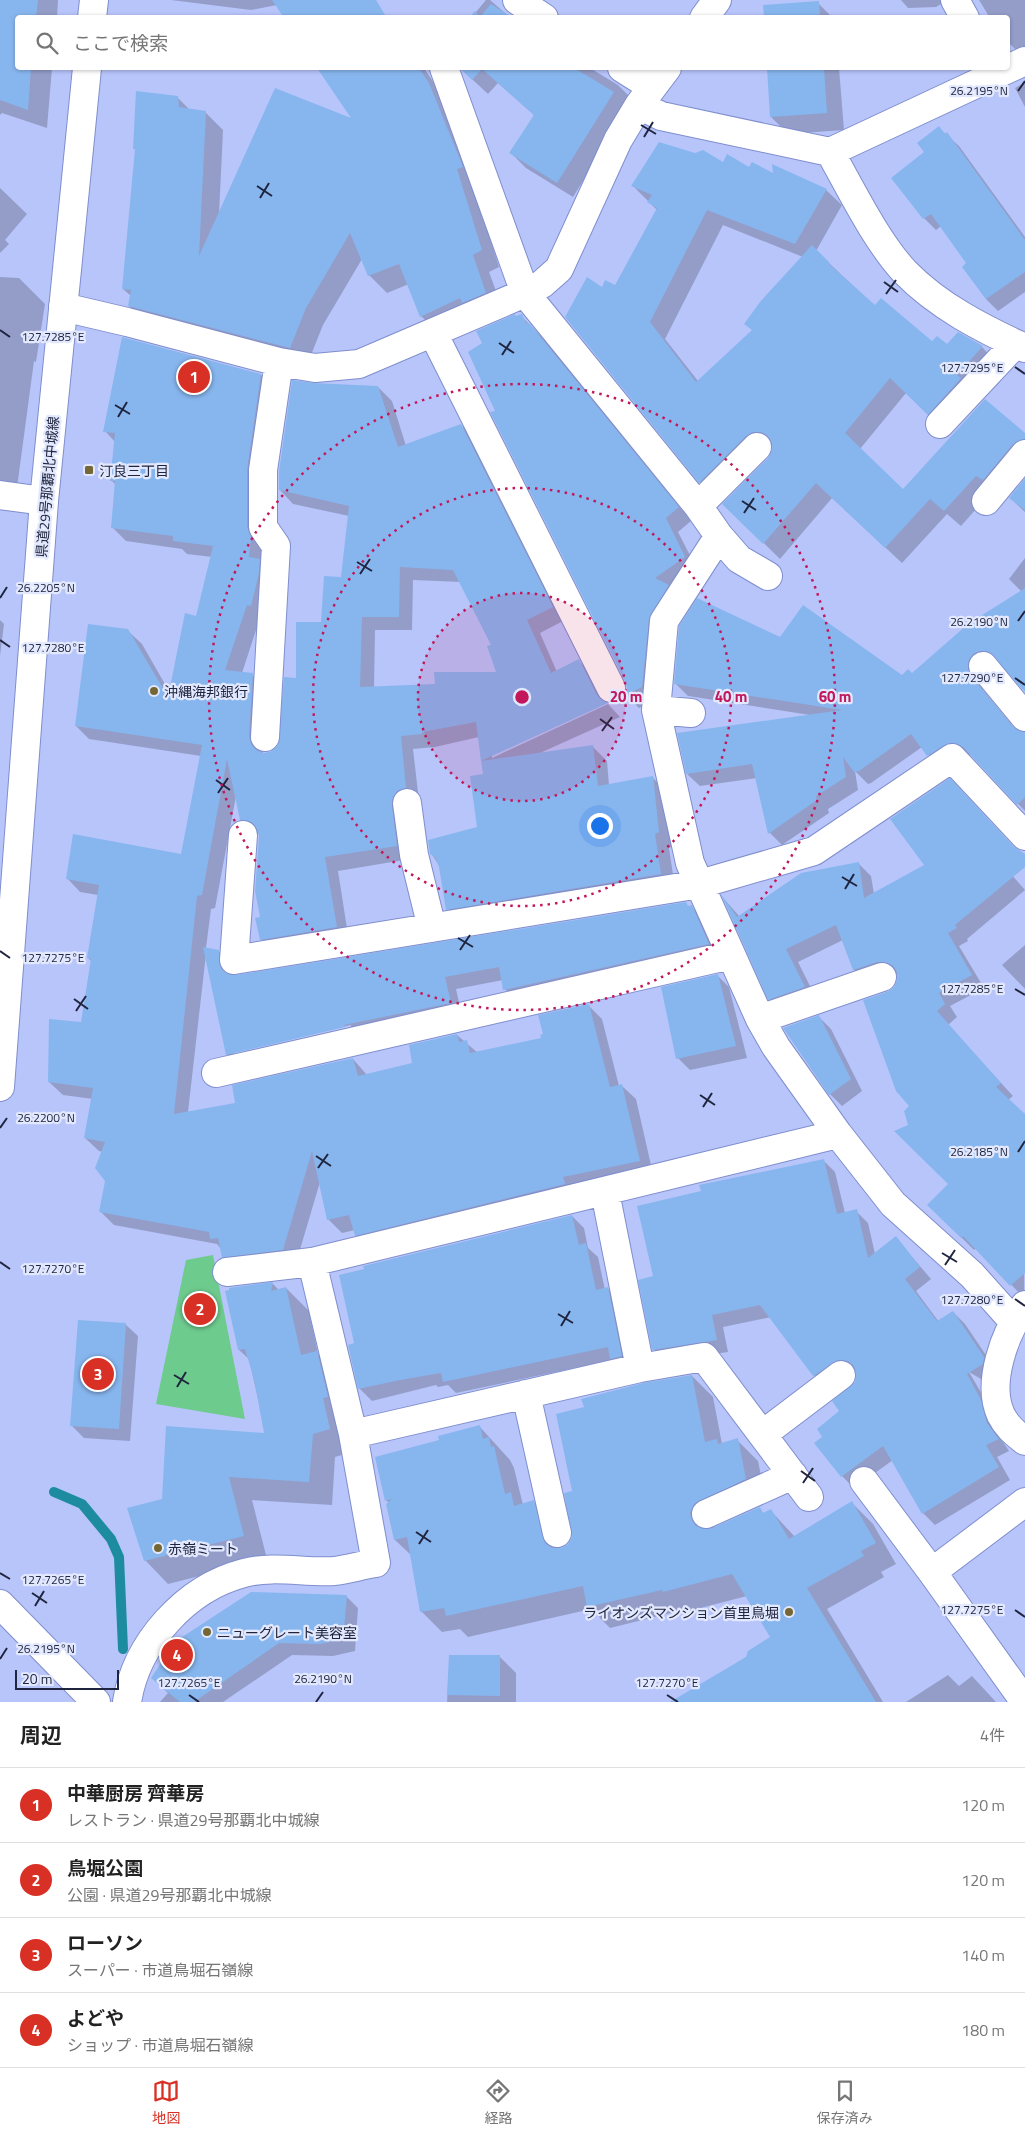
<!DOCTYPE html>
<html lang="ja">
<head>
<meta charset="utf-8">
<style>
	body { margin:0; font-family:"Titillium Web","Noto Sans JP",sans-serif; background:#f6f6f6; color:#222 }
	.scale { position:absolute; left:15px; bottom:12px; width:104px; box-sizing:border-box; padding-left:5px; border:2px solid #20253f; border-top:0; font-size:14px; line-height:18px; white-space:nowrap; color:#20253f; -webkit-text-stroke:4px #e2e8fd; paint-order:stroke }
	.you { position:absolute; left:599px; top:825px; width:18px; height:18px; margin:-12px; border:4px solid #fff; border-radius:50%; background:#1a73e8; box-shadow:0 0 0 8px #1a73e833 }
	.badge { display:grid; place-items:center; width:32px; height:32px; border-radius:50%; background:#d93025; color:#fff; font-size:16px; font-weight:700 }
	.pin { position:absolute; translate:-50% -50%; border:2px solid #fff; box-shadow:0 1px 5px #0006 }
	.list { margin:0; padding:0; list-style:none }
	h2 { display:flex; justify-content:space-between; align-items:center; height:65px; margin:0; padding:0 20px; font-size:21px }
	h2 small { font-size:16px; font-weight:400; color:#767676 }
	.list li { display:grid; grid-template-columns:32px 1fr auto; gap:15px; align-items:center; box-sizing:border-box; height:75px; padding:0 20px; border-top:1px solid #e0e0e0 }
	.list b { display:block; font-size:19px; white-space:nowrap }
	.list p { margin:0; font-size:16px; white-space:nowrap; color:#767676 }
	.list em { font-size:16px; font-style:normal; color:#767676 }
	.icon { flex:none; width:28px; height:28px; fill:none; stroke:currentColor; stroke-width:2; stroke-linecap:round; stroke-linejoin:round }
	.map { position:relative; flex:none; width:1025px; height:1702px; overflow:hidden }
	.search { position:absolute; background:#fff; box-shadow:0 1px 4px #0004; left:15px; right:15px; top:15px; height:55px; display:flex; align-items:center; gap:12px; box-sizing:border-box; padding:0 18px; border-radius:5px; color:#767676; font-size:19px }
	.sheet { height:365px; background:#fff }
	nav { display:flex; justify-content:space-around; align-items:center; box-sizing:border-box; height:70px; border-top:1px solid #e0e0e0; background:#fff; font-size:14px; color:#767676 }
	nav a { display:grid; justify-items:center; gap:2px }
	nav .on { color:#d93025 }
	.map>svg:first-child { display:block }
	.green { fill:#6ecb8e }
	.shadow { fill:#0003; fill-rule:evenodd }
	.lines { fill:none; stroke-linecap:round; stroke-linejoin:round }
	.stream { stroke:#1e8ca0; stroke-width:10 }
	.building { fill:#87b6ef; fill-rule:evenodd }
	.minor-casing { stroke:#7f8ecd; stroke-width:30 }
	.tertiary-casing { stroke:#7f8ecd; stroke-width:30 }
	.primary-casing { stroke:#7f8ecd; stroke-width:30 }
	.minor { stroke:#fff; stroke-width:28 }
	.tertiary { stroke:#fff; stroke-width:28 }
	.primary { stroke:#fff; stroke-width:28 }
	.ticks { fill:none; stroke:#20253f; stroke-width:2 }
	.ring { fill:none; stroke:#c2185b; stroke-width:2.5; stroke-dasharray:2.5 5 }
	.poi-dot { fill:#756734; stroke:#e2e8fd; stroke-width:2 }
	.labels { text-anchor:middle; dominant-baseline:central; stroke-width:4.5; stroke-linejoin:round; paint-order:stroke }
	.poi-label { font-size:14px; fill:#20253f; stroke:#e2e8fd; text-anchor:start }
	.street-label { font-size:14px; fill:#20253f; stroke:#e2e8fd }
	.ticks-label { font-size:12px; text-anchor:middle; fill:#20253f; stroke:#e2e8fd; stroke-width:4.5; stroke-linejoin:round; paint-order:stroke }
	.centre { fill:#c2185b; stroke:#e2e8fd; stroke-width:2.5 }
	.ring-label { font-size:15px; text-anchor:middle; font-weight:bold; fill:#c2185b; stroke:#e2e8fd; stroke-width:4.5; stroke-linejoin:round; paint-order:stroke }
</style>
</head>
<body>
<div class="map">
<svg width="1025" height="1702" viewBox="0 0 1025 1702">
	<rect width="100%" height="100%" fill="#b8c5fb"/>
	<path class="green" d="M213,1255l32,164 -89,-15 30,-144z"/>
	<path class="shadow" d="M0,0h58l-1,18h-39v50h34l-5,60 -45,-15 -2,2z
		M171,0h200l-94,5 -26,5z
		M486,0h4l21,18h-40z
		M901,0h47l-12,7 -28,1z
		M979,0h46v55l-9,-5 -8,-8v-24h-18z
		M818,3l15,15h-69z
		M320,68h19l1,1 1,-1h83l22,33 28,86 25,80 -10,5 14,38 -64,23 -18,-17 -12,-32 -22,9 -18,-18 -7,-16 -39,66 -16,40 -160,-42 -18,-17 2,-10 -8,-7 13,-138 -2,-3 43,-51 13,13 15,2 18,18 -4,85 136,-94 -22,-41z
		M460,68h130l28,17 15,15 -60,97 -47,-29 -15,-15 23,-38 -36,-32 -10,11z
		M768,68h71l5,62 -56,4 -17,-17z
		M1025,82v25l-10,-19z
		M939,128l20,18 66,91v55l-27,19 -12,-12 -23,-32 4,-4 -26,-37 -5,4 -12,-12 -31,-40 33,-26z
		M723,163l103,27 16,15 -26,46 59,55 57,37 15,3 12,-13 23,14 15,16 -53,67 -38,-37 -46,56 43,42 122,-57v30l-33,27 -31,35 -14,-12 -45,49 -70,-65 -52,61 -56,-55 45,-46 4,-11h-3l-54,51 -16,-16 -98,-193 14,-2 41,-77 -24,-24zM723,225l80,32 -57,67 7,7 -55,50 -33,-42z
		M0,188l27,26 -22,26 4,4 -9,9z
		M0,277l19,1 26,26 -9,58 -2,-1 -18,134 -16,-2z
		M521,316l23,23 147,182 -13,11 20,39 -27,18 -15,112 -17,7 -13,-13 2,-7 -2,-7 -130,-270 -13,-67z
		M261,375l13,13 -10,164 -4,66 -18,55 10,2 14,13 -3,66 9,-2 7,-6 18,-66 45,-102 7,-62 -56,-12 -13,-14 33,-105 65,2 14,14 14,45 55,-21 13,13 91,182 -25,13 17,39 22,-11 13,13 14,28 -114,53v3l116,-54 12,13 -80,36 53,-6 14,14 2,24 44,-7 14,14 6,54 -4,2 6,40 -213,35 -14,-14 -8,-42 -9,-14 47,-25 6,-53 -5,-38 -44,10 -22,2 6,52 -9,58 -72,12 11,70 -74,12 -14,-14 -1,-105 -5,-1 -14,-13 -5,-24 -21,112 -4,1 -5,39 12,3 13,12 1,13 459,-70 12,12 17,38 -203,45 -12,-12 -2,-9 -47,9 6,26 -223,51 -12,-12 -21,-100 -18,158 49,-8 116,-45 14,16 47,-11 43,-29 21,18 64,-14 46,-34 14,14 17,67h3l14,13 17,75 -284,74 -13,-13 -1,-5 -13,3 -14,-14 -8,-37 -24,81 -59,8 -14,-14 -2,-8 -4,-5 -103,-19 -14,-14 6,-30 -3,-29 -4,-1 -14,-13 8,-39 -30,-4 -14,-13 33,-59 10,-61 -4,-4 10,-63 -18,-3 -13,-14 115,-22 19,-100 -112,-17 -13,-13 52,-95 14,13 28,49 27,-75 15,-61 -25,-3 -5,-5 -56,-8 -14,-14 4,-42 -4,-4 3,-39 -10,-11zM413,580l48,2 32,63 5,29 -62,12 -62,2 1,-58h37zM351,1025v2l-117,27v-2z
		M1025,480v32l-15,-14z
		M1025,558v133l-24,-27 -7,-1 -14,19 3,8 33,40 9,19v62l-54,-56h-8l-23,13 -18,-21 -51,36 -3,1 -13,-13 3,19 -30,19 1,4 -47,32 -12,-12 -13,-55 -57,8 -13,-12 123,-59 -122,-19 -13,-13 105,-45 122,38 10,-2 110,-82 -13,-13z
		M0,620l4,4 -4,32z
		M979,837l46,53 -58,49 1,2 -9,5 25,42 -34,18 7,11 -9,8 65,71 -5,4 17,16 -1,182 -48,-50 -2,2 -45,-45 20,-21 -39,-59 1,-19 -46,-105 29,-12 4,-8v-7l-31,8 -13,-12 -11,-30 -45,22 19,38 -35,11 -13,-12 -44,-99 15,17 119,-53 12,12 3,18z
		M1025,945v44l-23,-24z
		M717,975l12,12 18,71 -57,12 -12,-12z
		M819,1017l12,12 31,62 -20,15 -12,-12 -45,-66z
		M823,1160l12,12 10,41 11,-2 12,12 7,31 21,-16 35,41 -15,12 23,31 14,-10 12,12 31,46 -3,16 -24,-14 24,41 6,23 10,15 -12,6 13,23 -75,45 -12,-12 -30,-53 -39,28 -12,-12 -1,-65 15,-29 2,-10 -7,-1 -25,16 -12,-12 -43,-58 -48,10 5,25 -62,9 -12,-12 1,-72 47,-85z
		M572,1216l12,12 4,20 10,9 7,33 3,-1 12,12 13,67 -20,-8 -157,33 -8,-8 -10,2 -2,-2 -64,16 -12,-12 -11,-44 7,-1z
		M273,1284l6,6 7,-2 23,23 9,43 22,22 12,76 -17,5 -3,48 -80,-5 15,59 -99,25 -23,-24 18,-60 103,-66 -17,-75 -10,-9 -9,-61z
		M125,1324l13,12 -8,105 -46,-3 -12,-12z
		M692,1376l21,21 9,47 15,-4 21,21 8,39 -52,25 -1,5 46,-21 6,5 6,-3 24,26 57,-34 21,21 23,40 -15,8 3,5 -57,32 56,93h-210l74,-45 25,-19 -25,-42 -62,16 -2,-2 -73,18 -19,-19 -123,28 -8,-8 -18,3 -21,-21 -9,-55 -17,-16 -6,-37 -3,-3 54,-59 40,-14 30,33 4,8 9,37 10,-3 21,21 7,26 8,-4 4,-8 1,-45z
		M346,1596l12,12 -3,43 -22,5 -41,-1 -69,47h-63l8,-9 -16,-15z
		M450,1656h49l17,17v29h-69z
		M948,1675l11,11 13,-10 24,26h-90z"/>
	<g class="lines">
		<path class="stream" d="M54,1492l28,12 29,35 8,18 4,92"/>
	</g>
	<path class="building" d="M0,0h38l-2,18h-18v50h13l-3,42 -28,-10z
		M272,0h104l11,18h-103z
		M819,1l1,17h-56l-1,-13z
		M491,4l22,14h-44l6,-7 5,6z
		M317,68h102l10,15 34,84 -6,2 25,81 -9,5 13,38 -24,10 -2,-5 -40,19 -21,-53 -31,12 -18,-43 -44,75 -16,40 -162,-42 3,-16 -9,-1 13,-140h-2l3,-58 42,5 1,11 27,4 -7,145 76,-168 76,30z
		M460,68h114l40,24 -57,91 -48,-30 25,-38 -52,-46 -10,11z
		M767,68h57l3,45 -57,4z
		M939,126l6,8 2,-2 78,108v32l-39,27 -24,-32 4,-4 -35,-49 -8,5 -32,-41 33,-26 -7,-9z
		M659,142l36,11 8,-3 20,12 4,-8 22,13 3,-5 21,11 -1,-9 55,25 -32,55 -88,-34 -57,112 46,60 56,-52 -8,-6 16,-22 52,-57 17,17 1,3 45,40 6,-7 51,43 5,-5 10,8 11,-12 25,14 -26,29 4,3 -33,37 -38,-37 -45,55 58,56 82,-90 40,34v6l-12,5 -30,36 -7,-4 -32,35 -14,-12 -45,49 -69,-65 -53,61 -41,-40 46,-46 4,-7v-8l-4,-7 -7,-4h-8l-7,4 -47,47 -134,-166 22,-40 15,10 3,-7 10,5 42,-77 -10,-6 5,-7 -21,-9z
		M515,314l1,2 6,-2 4,9 4,1 149,183 -13,11 19,39 -30,21 14,7 -20,34 -7,68 -17,8 2,-7 -2,-7 -135,-269 5,-1 -27,-59 14,-9 -6,-12z
		M122,337l139,37 -14,96v57l4,11 -2,19 11,2 -1,14 -8,33 -4,-1 -22,65 28,3 -4,63 2,8 5,6 8,3 8,-2 6,-6 6,-68 12,1v-56h25l3,-46 17,1 8,-71 -70,-16v-19l13,-91 21,3 65,3 20,61 63,-23 92,183 -26,13 24,53 28,-14 18,36 11,8 -127,58 -5,-39 -54,10v2l-21,2 5,52 -9,3 -4,6 -1,8 5,41 -72,11 12,70 -77,13 -5,-22 5,-1 -5,-26 4,-55 -2,-7 -5,-7 -12,-2 -13,-61 -25,136 -5,1 -23,218 61,-11 -3,-18 121,-27 5,18 54,-13 -3,-18 48,-11 2,8 8,-2 3,13 71,-15 -1,-3 3,-1 -5,-19 51,-11 21,83 12,-3 18,77 -77,16 2,7 -210,52 -6,-21 -22,5 -15,-69 -29,99 -61,8 -4,-20 -8,1 -1,-7 -110,-20 6,-31 -10,-13 10,-26 -21,-4 9,-50 -45,-6 1,-63 32,3 10,-63 -4,-1 12,-73 -33,-6 7,-45 108,20 21,-109 -127,-19 13,-102 40,5 40,68 17,-84 11,3 17,-70 -40,-5v-5l-62,-8 4,-47h-5l5,-48 -12,-1zM400,567l53,3 38,75 -4,1 9,26h-62l1,12 -75,3 2,-70h37z
		M1025,478v32l-16,-12z
		M1025,588v104l-36,-40 -8,-1 -8,3 -4,6 -1,8 3,8 42,51 12,5v65l-8,8 -54,-58 -13,-4 -23,13 -16,-22 -52,37 -5,1 -11,-15 3,20 -30,19 1,4 -49,34 -16,-70 -66,10 -9,-41 165,-23 -168,-26 5,-58 18,-28 83,39 23,-32 99,70 6,-6 4,4 56,-49z
		M593,745l5,41 55,-10 6,56 -4,2 6,40 -215,36 -7,-43 -4,-10 -5,-3 -2,-14 49,-13 -7,-51 13,-2 -2,-13z
		M950,778l64,69 11,7v13l-70,58 2,3 -9,5 24,42 -33,18 6,11 -8,7 64,72 -5,4 29,27v159l-15,13 -47,-50 -2,2 -34,-33 21,-21 -54,-53 14,-6 -4,-14 5,-5 -13,-15 -33,-91 24,-8 7,-5 3,-7v-8l-4,-6 -8,-4h-8l-24,8 -17,-45 -50,24 19,38 -37,13 -47,-106 16,23 64,-44 58,-11 5,36 60,-33 -34,-46z
		M686,902l2,4 4,-1 17,39 -206,46 -4,-23 -54,10 6,26 -107,22 1,2 -119,28 -23,-108 16,3 2,18 7,6 9,1z
		M718,974l18,72 -60,13 -15,-72z
		M819,1015l32,64 -22,16 -46,-67z
		M824,1159l13,55 20,-5 11,49 28,-22 24,31 -15,12 32,42 16,-10 31,46 -1,7 -16,10 14,26 6,23 12,16 -13,6 13,22 -77,47 -39,-68 -42,31 -27,-34 8,-6 -5,-8 22,-18 -7,-10 23,-19 1,-8 -2,-8 -6,-5 -9,-1 -26,16 -53,-71 -48,10 5,25 -65,10 -14,-70 15,-4 -16,-70 64,-15 -2,-6z
		M572,1215l7,30 7,-2 10,47 12,-3 14,69 -12,3 -2,-12 -165,35 -2,-9 -41,7 -42,9 -10,-44 6,-2 -15,-68 25,-6 -1,-3z
		M273,1282l-2,9 15,-4 15,68 16,-4 11,46 -5,1 7,31 -17,5 -4,48 -80,-5 15,59 -100,25 -17,-53 35,-9 4,-73 98,7 -10,-54 -9,-30 -7,1 -13,-59 4,-1v-2z
		M78,1320l48,3 -7,106 -49,-3z
		M692,1375l13,67 12,-3 1,5 20,-6 8,41 -52,25 -4,9 2,7 4,6 8,3 8,-1 48,-21 3,6 8,-4 18,30 63,-38 24,42 -15,8 3,5 -57,32 69,114h-206l76,-45 2,-6 22,-14 -38,-63 -69,18 -1,-2 -75,17 -4,-21 -137,30 -2,-8 -24,4 -13,-75 -13,3 -8,-36 6,-5 -7,2 -10,-44 64,-17 -1,-4 42,-11 3,14 6,-2 2,10 3,-1 11,48 6,-2 3,14 20,-6 11,43 7,5h9l7,-4 4,-7 -8,-44 8,-2 -16,-77 28,-7 -3,-8 62,-16z
		M251,1592l96,3 -4,44 -23,5 -41,-1 -85,59h-14l-29,-24 25,-37z
		M449,1655h51v41l-53,-1z"/>
	<g class="lines">
		<g class="minor-casing">
			<path id="minor" d="M517,0l27,18
				M955,0l10,18
				M704,18l13,-18
				M444,68l81,225 173,213 21,30 -55,85 -8,89 34,153 70,156 16,28 62,87 55,70 79,71 41,46
				M622,68l30,19
				M639,105l28,-37
				M830,152c21,37 46,89 75,120 33,34 78,57 120,76
				M63,307l64,15 152,40 36,6 44,-4 166,-71 17,-9 17,-15 59,-129 21,-35 22,11 169,36 195,-91
				M433,333l178,355
				M940,424l75,-80
				M0,495l44,6
				M986,501l39,-47
				M698,506l59,-59
				M719,536l20,23 29,17
				M983,666l42,51
				M656,710l35,3
				M265,737l11,-191 -13,-19v-57l16,-108
				M407,803l7,52 18,73
				M243,835l-9,125 466,-76 114,-33 138,-93 73,78
				M760,1019l122,-42
				M216,1073l515,-118
				M605,1192l35,176 64,-11 105,140
				M227,1272l85,-10
				M1025,1305c-20,27 -39,78 -24,110 6,12 14,18 24,26
				M526,1394l31,139
				M353,1434l287,-66
				M763,1434l78,-59
				M864,1481l68,91
				M706,1514l87,-39
				M127,1702c9,-59 59,-114 117,-129 30,-8 61,0 91,-2 14,-2 28,-6 41,-8l-23,-129 -41,-172 526,-128
				M1025,1702l-93,-130 93,-70"/>
		</g>
		<g class="tertiary-casing">
			<path id="tertiary" d="M0,1604l96,98"/>
		</g>
		<g class="primary-casing">
			<path id="primary" d="M92,18l2,-18
				M0,1087l44,-586 43,-433"/>
		</g>
		<use href="#minor" class="minor"/>
		<use href="#tertiary" class="tertiary"/>
		<use href="#primary" class="primary"/>
	</g>
	<path class="ticks" d="M1018,91l7,-10M641,125l15,9M644,137l9,-15M257,186l15,10M260,198l9,-15M884,282l14,10M886,294l10,-14M0,330l10,7M499,343l15,10M502,355l9,-14M1015,367l10,7M115,405l15,9M118,417l9,-15M742,501l14,9M744,513l10,-15M357,562l15,9M360,574l10,-15M0,598l7,-11M1018,621l7,-10M0,640l10,7M1015,678l10,7M600,719l14,10M602,731l10,-14M216,780l14,10M218,793l10,-15M842,877l15,9M845,889l9,-15M458,938l15,9M460,950l10,-15M0,951l10,7M1015,989l10,6M74,999l14,10M76,1011l10,-15M700,1095l15,10M703,1107l9,-14M0,1128l7,-10M1018,1152l7,-11M316,1156l15,10M318,1168l10,-14M942,1253l15,9M0,1262l10,7M945,1265l10,-15M1015,1299l10,7M558,1314l15,9M561,1326l9,-15M174,1375l15,9M177,1387l9,-15M801,1471l14,10M803,1483l10,-15M416,1532l15,10M419,1544l9,-14M0,1573l10,6M32,1593l15,10M35,1606l9,-15M1015,1610l10,7M0,1659l7,-11M189,1695l10,7M667,1695l11,7M316,1702l7,-10"/>
	<circle cx="522" cy="697" r="104" fill="#c2185b" fill-opacity=".12"/>
	<g class="ring">
		<circle cx="522" cy="697" r="104"/>
		<circle cx="522" cy="697" r="209"/>
		<circle cx="522" cy="697" r="313"/>
	</g>
	<g class="poi-dot">
		<rect x="84" y="465" width="10" height="10" rx="2.5"/>
		<circle cx="154" cy="691" r="5"/>
		<circle cx="158" cy="1548" r="5"/>
		<circle cx="789" cy="1612" r="5"/>
		<circle cx="207" cy="1632" r="5"/>
	</g>
	<g class="labels">
		<g class="poi-label">
			<text x="99" y="470">汀良三丁目</text>
			<text x="164" y="691">沖縄海邦銀行</text>
			<text x="168" y="1548">赤嶺ミート</text>
			<text x="779" y="1612" text-anchor="end">ライオンズマンション首里鳥堀</text>
			<text x="217" y="1632">ニューグレート美容室</text>
		</g>
		<g class="street-label">
			<text transform="translate(47 487) rotate(-85)">県道29号那覇北中城線</text>
		</g>
	</g>
	<g class="ticks-label">
		<text x="979" y="95">26.2195°N</text>
		<text x="53" y="341">127.7285°E</text>
		<text x="972" y="372">127.7295°E</text>
		<text x="46" y="592">26.2205°N</text>
		<text x="979" y="626">26.2190°N</text>
		<text x="53" y="652">127.7280°E</text>
		<text x="972" y="682">127.7290°E</text>
		<text x="53" y="962">127.7275°E</text>
		<text x="972" y="993">127.7285°E</text>
		<text x="46" y="1122">26.2200°N</text>
		<text x="979" y="1156">26.2185°N</text>
		<text x="53" y="1273">127.7270°E</text>
		<text x="972" y="1304">127.7280°E</text>
		<text x="53" y="1584">127.7265°E</text>
		<text x="972" y="1614">127.7275°E</text>
		<text x="46" y="1653">26.2195°N</text>
		<text x="323" y="1683">26.2190°N</text>
		<text x="189" y="1687">127.7265°E</text>
		<text x="667" y="1687">127.7270°E</text>
	</g>
	<circle cx="522" cy="697" r="8" class="centre"/>
	<g class="ring-label">
		<text x="626" y="702">20 m</text>
		<text x="731" y="702">40 m</text>
		<text x="835" y="702">60 m</text>
	</g>
</svg>
<div class="scale">20 m</div>
<div class="you"></div>
<div class="pin badge" style="left:194px;top:377px">1</div>
<div class="pin badge" style="left:200px;top:1309px">2</div>
<div class="pin badge" style="left:98px;top:1374px">3</div>
<div class="pin badge" style="left:177px;top:1655px">4</div>
<div class="search"><svg class="icon" aria-label="search" viewBox="0 0 24 24"><circle cx="10" cy="10" r="6"/><path d="M15 15l6 6"/></svg>ここで検索</div>
</div>
<section class="sheet">
<h2>周辺<small>4件</small></h2>
<ul class="list">
<li><span class="badge">1</span><div><b>中華厨房 齊華房</b><p>レストラン · 県道29号那覇北中城線</p></div><em>120 m</em></li>
<li><span class="badge">2</span><div><b>鳥堀公園</b><p>公園 · 県道29号那覇北中城線</p></div><em>120 m</em></li>
<li><span class="badge">3</span><div><b>ローソン</b><p>スーパー · 市道鳥堀石嶺線</p></div><em>140 m</em></li>
<li><span class="badge">4</span><div><b>よどや</b><p>ショップ · 市道鳥堀石嶺線</p></div><em>180 m</em></li>
</ul>
</section>
<nav>
<a class="on"><svg class="icon" aria-label="map" viewBox="0 0 24 24"><path d="M3 6l6-2 6 2 6-2v14l-6 2-6-2-6 2zM9 4v14M15 6v14"/></svg>地図</a>
<a><svg class="icon" aria-label="directions" viewBox="0 0 24 24"><path d="M12 3l9 9-9 9-9-9zM9 14v-3h6M13 9l2 2-2 2"/></svg>経路</a>
<a><svg class="icon" aria-label="saved" viewBox="0 0 24 24"><path d="M7 4h10v16l-5-4-5 4z"/></svg>保存済み</a>
</nav>
</body>
</html>
